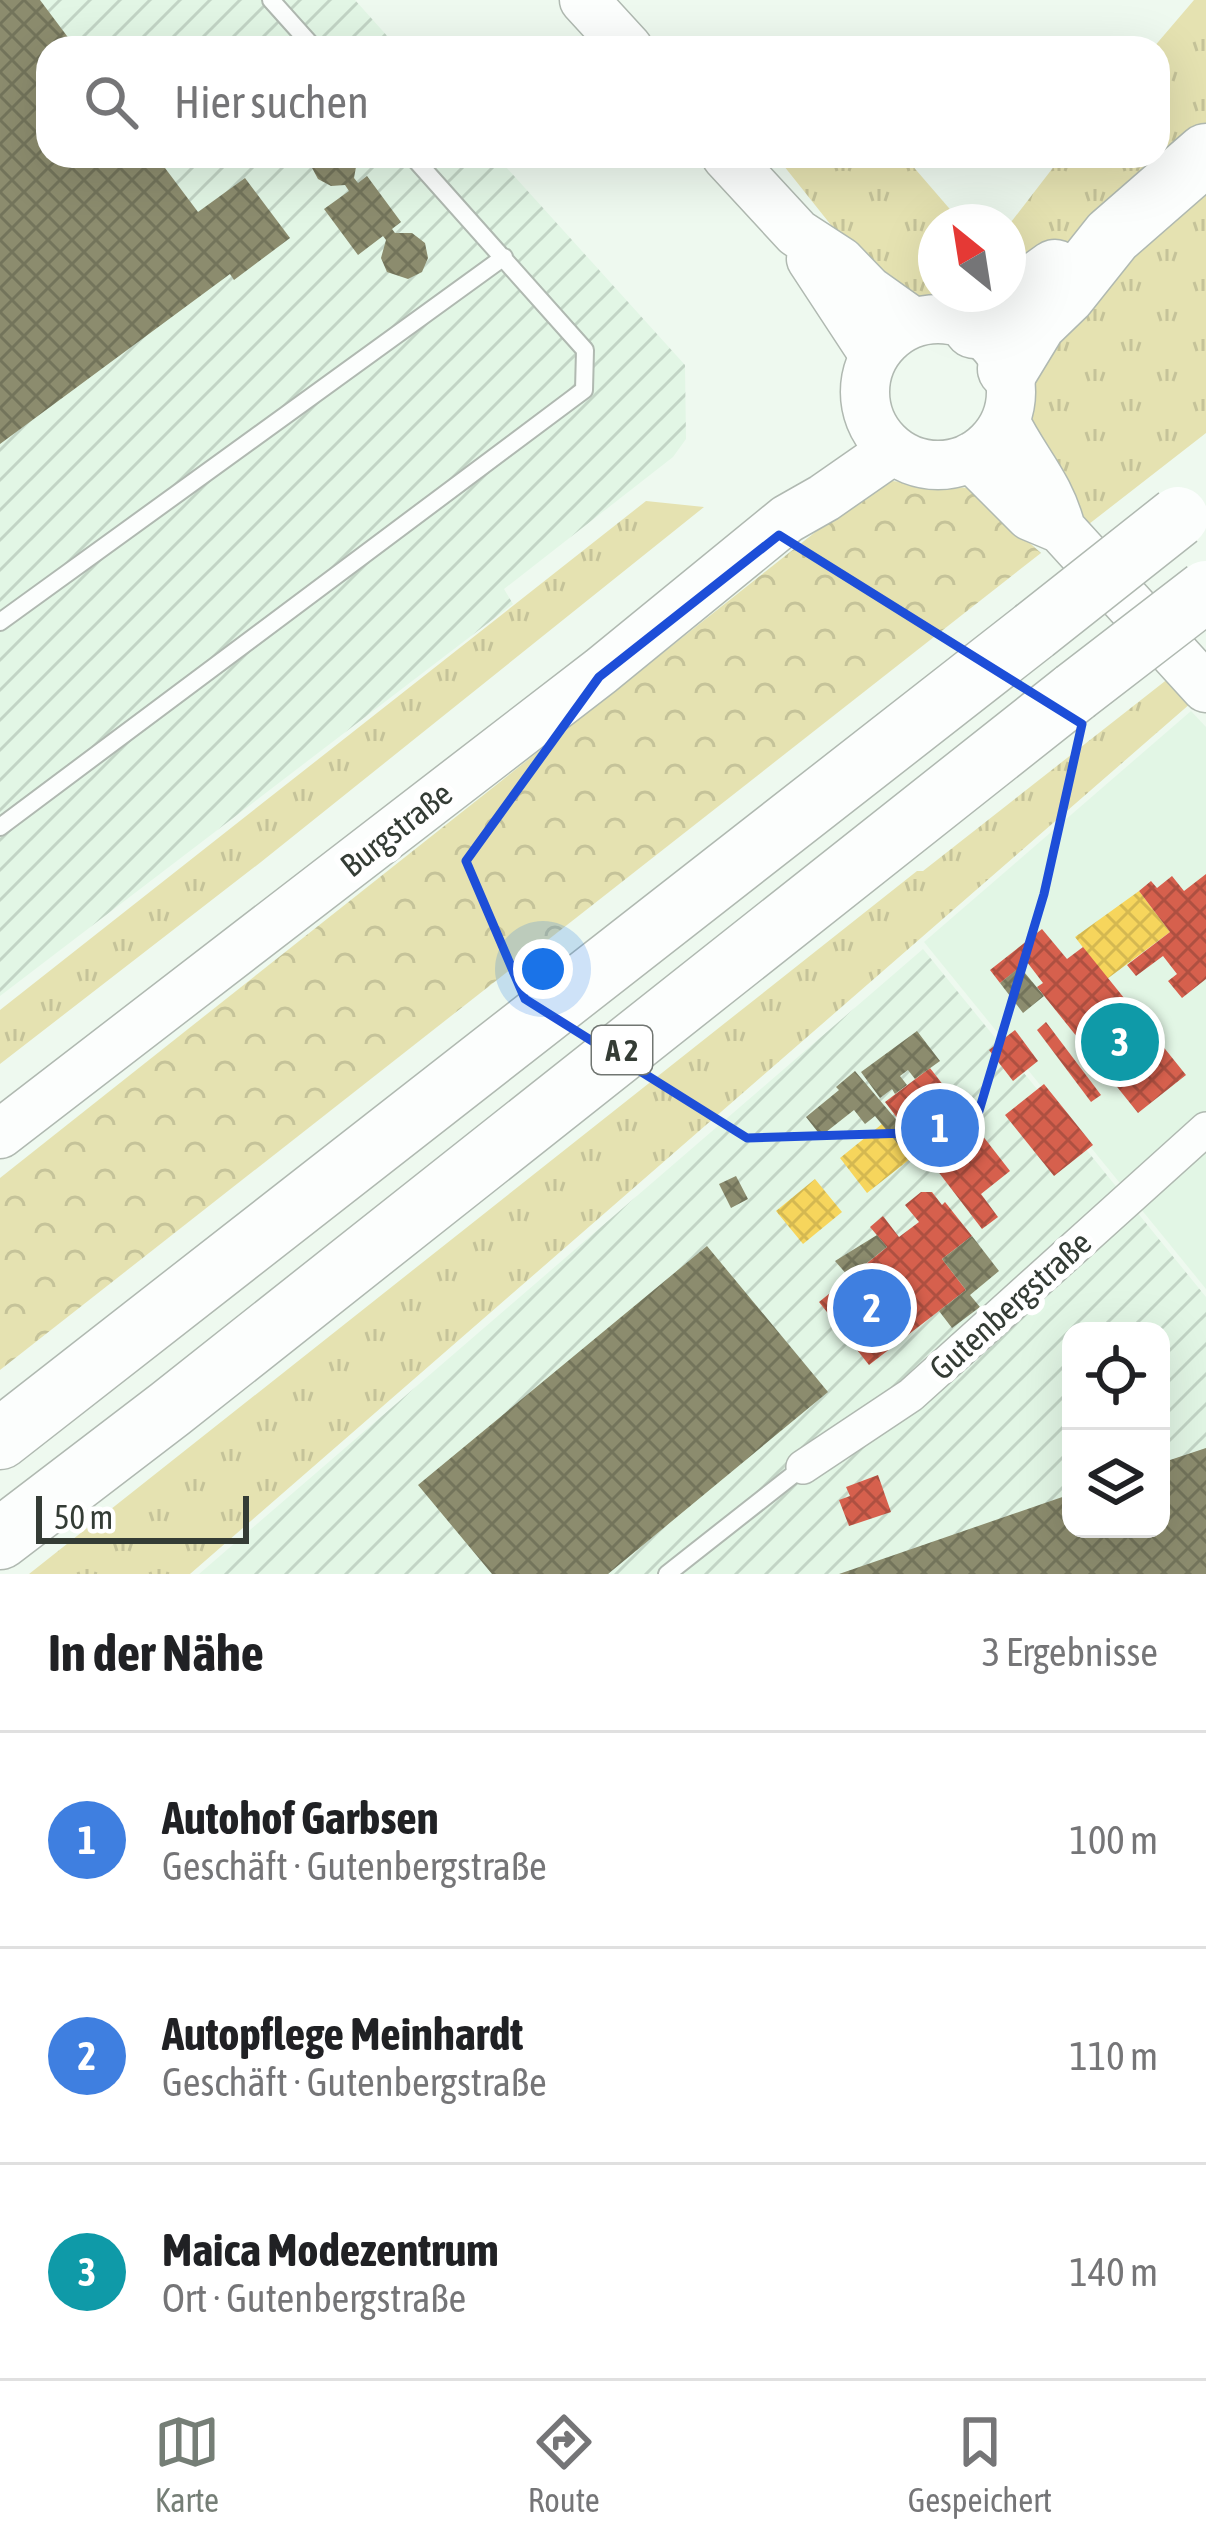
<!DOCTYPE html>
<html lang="de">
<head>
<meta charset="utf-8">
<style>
	body { margin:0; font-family:"Asap Condensed",sans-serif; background:#f6f6f6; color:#202124 }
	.controls { position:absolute; right:36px; bottom:36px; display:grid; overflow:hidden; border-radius:24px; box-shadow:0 12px 48px #0002 }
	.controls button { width:108px; height:108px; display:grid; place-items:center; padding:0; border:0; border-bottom:3px solid #e0e0e0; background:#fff; color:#202124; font:60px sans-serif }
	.compass { position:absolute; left:918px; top:204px; width:108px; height:108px; border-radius:50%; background:#fff; box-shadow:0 12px 48px #0002; rotate:330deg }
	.scale { position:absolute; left:36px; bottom:30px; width:213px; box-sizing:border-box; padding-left:12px; border:6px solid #343c35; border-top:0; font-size:33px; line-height:42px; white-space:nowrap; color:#343c35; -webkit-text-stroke:9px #fff; paint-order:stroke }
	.you { position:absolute; left:543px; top:969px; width:42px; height:42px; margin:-30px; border:9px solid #fff; border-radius:50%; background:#1a73e8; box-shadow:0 0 0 18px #1a73e833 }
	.badge { display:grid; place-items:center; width:78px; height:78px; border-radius:50%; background:#757e76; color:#fff; font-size:39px; font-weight:700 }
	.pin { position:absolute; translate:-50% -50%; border:6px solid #fff; box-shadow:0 3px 12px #0006 }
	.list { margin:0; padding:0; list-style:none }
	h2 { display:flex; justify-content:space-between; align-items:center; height:156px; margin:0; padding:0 48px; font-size:51px }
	h2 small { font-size:39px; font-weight:400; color:#757577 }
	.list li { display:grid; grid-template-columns:78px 1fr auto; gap:36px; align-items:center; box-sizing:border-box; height:216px; padding:0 48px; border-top:3px solid #e0e0e0 }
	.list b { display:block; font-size:45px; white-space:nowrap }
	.list p { margin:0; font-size:39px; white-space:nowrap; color:#757577 }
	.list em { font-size:39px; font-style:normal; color:#757577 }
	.icon { flex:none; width:66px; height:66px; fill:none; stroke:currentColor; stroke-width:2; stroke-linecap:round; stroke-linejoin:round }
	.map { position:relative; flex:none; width:1206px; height:1574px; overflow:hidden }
	.search { position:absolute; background:#fff; box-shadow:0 12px 48px #0002; left:36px; right:36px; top:36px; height:132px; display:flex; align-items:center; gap:30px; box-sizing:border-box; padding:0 42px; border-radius:36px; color:#757577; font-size:45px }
	.sheet { height:804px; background:#fff }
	nav { display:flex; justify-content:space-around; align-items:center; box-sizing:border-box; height:168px; border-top:3px solid #e0e0e0; background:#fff; font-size:33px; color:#757577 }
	nav a { display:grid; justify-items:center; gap:6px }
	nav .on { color:#757e76 }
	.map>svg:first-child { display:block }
	.built { fill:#e2f6e5 }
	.industrial { fill:url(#industrial-furrows); fill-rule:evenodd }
	.grass { fill:url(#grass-tufts) }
	.forest { fill:url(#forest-crowns) }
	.homes { fill:url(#homes-cross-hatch) }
	.shops { fill:url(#shops-cross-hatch) }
	.industry { fill:url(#industry-cross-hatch) }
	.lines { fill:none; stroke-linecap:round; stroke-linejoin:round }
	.lane-casing { stroke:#b0b9b1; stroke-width:20 }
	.street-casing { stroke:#b0b9b1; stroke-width:36 }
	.secondary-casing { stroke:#b0b9b1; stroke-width:51 }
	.highway-casing { stroke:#b0b9b1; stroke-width:63 }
	.lane { stroke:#fcfefd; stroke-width:16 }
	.street { stroke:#fcfefd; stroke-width:33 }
	.secondary { stroke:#fcfefd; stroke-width:48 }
	.highway { stroke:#fcfefd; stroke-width:60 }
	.highway-bridge-casing { stroke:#b0b9b1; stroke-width:63; stroke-linecap:butt }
	.highway-bridge { stroke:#fcfefd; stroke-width:60 }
	.marked { fill:none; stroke:#1d4ed8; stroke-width:9; stroke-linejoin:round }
	.labels { text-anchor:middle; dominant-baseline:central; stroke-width:12; stroke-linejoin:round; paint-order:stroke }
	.shield { fill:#fff; stroke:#717672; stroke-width:3 }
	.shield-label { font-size:30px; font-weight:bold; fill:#343c35 }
	.street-label { font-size:33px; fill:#343c35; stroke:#fff }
</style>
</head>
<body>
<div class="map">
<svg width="1206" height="1574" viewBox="0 0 1206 1574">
	<defs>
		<pattern id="industrial-furrows" width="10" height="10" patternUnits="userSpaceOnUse" patternTransform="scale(3)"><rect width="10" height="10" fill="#e2f6e5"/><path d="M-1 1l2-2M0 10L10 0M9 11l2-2" fill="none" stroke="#c2d4c5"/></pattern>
		<pattern id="grass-tufts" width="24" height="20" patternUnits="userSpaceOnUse" patternTransform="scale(3)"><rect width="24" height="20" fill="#e5e2b1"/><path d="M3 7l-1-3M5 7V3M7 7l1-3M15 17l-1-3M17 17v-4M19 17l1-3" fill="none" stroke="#c5c399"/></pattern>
		<pattern id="forest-crowns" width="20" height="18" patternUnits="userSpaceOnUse" patternTransform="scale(3)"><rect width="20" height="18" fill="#e5e2b1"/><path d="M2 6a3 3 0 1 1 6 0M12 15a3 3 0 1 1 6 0" fill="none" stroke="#c5c399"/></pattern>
		<pattern id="homes-cross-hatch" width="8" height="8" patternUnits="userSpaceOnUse" patternTransform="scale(3)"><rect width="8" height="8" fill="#f6d55c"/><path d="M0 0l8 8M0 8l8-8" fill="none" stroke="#d4b851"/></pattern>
		<pattern id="shops-cross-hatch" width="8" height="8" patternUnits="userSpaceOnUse" patternTransform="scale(3)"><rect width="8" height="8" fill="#d6604d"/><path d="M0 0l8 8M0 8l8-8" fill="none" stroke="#ae5041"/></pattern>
		<pattern id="industry-cross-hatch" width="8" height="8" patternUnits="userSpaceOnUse" patternTransform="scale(3)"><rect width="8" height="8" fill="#8c8c6e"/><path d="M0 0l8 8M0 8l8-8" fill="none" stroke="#73745b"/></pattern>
	</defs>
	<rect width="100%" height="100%" fill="#eef9ef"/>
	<path class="built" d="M1191,711l15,16v562l-282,-347z"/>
	<path class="industrial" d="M0,0h355l43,48h-350v108h448l189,209 1,74 -13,18 -169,132 9,15 -513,392z
		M923,949l283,348v277h-1007zM1071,1331h90v198h-90z"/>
	<path class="grass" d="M1194,0h12v433l-117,91 -29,-36 -38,-64 3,-65 -17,-69v-64l54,-70h96v-108h-5z
		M776,156h128l57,66h-25v72h64l-23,11 -29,-8 -37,-1 -53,-37z
		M646,501l58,6 -443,355 -261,202v-54z
		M1169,678l22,25 -1001,871h-161l888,-703h6z"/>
	<path class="forest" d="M881,480l87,8 73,65 -1041,817v-192z"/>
	<path class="homes" d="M1139,891l31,41 -63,47 -32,-42z
		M882,1124l28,35 -43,34 -27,-35z
		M815,1179l27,33 -39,32 -27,-33z"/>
	<path class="shops" d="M1206,874v105l-24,19 -14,-17 9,-7 -14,-18 -27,20 -9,-11 43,-33 -31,-41 12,-10 6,7 15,-12 12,15z
		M1042,929l25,30 16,-12 103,128 -48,38 -101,-126 6,-4 -16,-21 -27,21 -10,-13z
		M1046,1022l55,73 -10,7 -54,-72z
		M1015,1030l23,31 -25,20 -24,-31z
		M930,1068l80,103 -29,23 17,23 -16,12 -97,-127z
		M1044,1084l49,61 -39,31 -49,-61z
		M921,1192h11l10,13 3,-3 27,34 -30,23 24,31 -97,75 -50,-63 68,-55 -17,-20 13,-11 16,21 20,-15 -14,-17z
		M878,1475l13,37 -42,14 -10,-26 11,-4 -4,-9z"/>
	<path class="industry" d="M0,0h40l36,48h-28v108h108l42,56 47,-34 45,60 -56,42 -4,-6 -230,170z
		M313,156h45l-4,22 4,5 9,-7 34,46 -9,7 3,4h17l13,10 3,15 -6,14 -14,7 -21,-7 -6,-14 5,-18 -3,-4 -25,19 -34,-46 25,-18 -4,-6 -14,1 -13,-7 -7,-13z
		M1020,967l24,29 -21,17 -23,-30z
		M917,1031l23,30 -25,18 -7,-9 -8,6 7,9 -12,9 -3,-5 -12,9 -19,-26z
		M855,1071l67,79 -12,9 -35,-43 -10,8 -11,-14 -33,26 -15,-19 33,-27 -3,-3z
		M736,1176l12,23 -17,9 -12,-24z
		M877,1235l10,12 -38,30 -14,-16z
		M972,1236l27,35 -29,24 10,12 -28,21 -13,-17 27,-21 -24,-31z
		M707,1246l121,146 -220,182h-116l-74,-89z
		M1206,1448v126h-367l232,-80v35h90v-66z"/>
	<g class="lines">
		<g class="lane-casing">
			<path id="lane" d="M271,0l43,48
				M0,622l504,-365
				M0,827l584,-437 1,-40 -173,-194
				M667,1574l136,-107"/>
		</g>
		<g class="street-casing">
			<path id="street" d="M803,1467l108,-72 295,-266"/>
		</g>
		<g class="secondary-casing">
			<path id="secondary" d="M584,0l44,48
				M726,156l71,77 43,28 28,29 45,32
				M811,259l63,96
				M865 392a73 73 0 1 1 146 0a73 73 0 1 1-146 0Z
				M1005,421c20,41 45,64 56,108
				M971,457l59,59 31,13 145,159
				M0,1134l601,-463 186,-152 37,-21 69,-48"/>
		</g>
		<g class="highway-casing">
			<path id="highway" d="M974,328l81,-58
				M1008,369l28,-46 29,-28 47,-59 94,-82
				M0,1439l1034,-808
				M0,1539l170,-130 905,-717"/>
		</g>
		<use href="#lane" class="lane"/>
		<use href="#street" class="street"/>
		<use href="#secondary" class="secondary"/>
		<use href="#highway" class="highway"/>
		<g class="highway-bridge-casing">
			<path id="highway-bridge" d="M1034,631l144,-114
				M1075,692l131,-101"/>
		</g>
		<use href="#highway-bridge" class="highway-bridge"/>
	</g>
	<path class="marked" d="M779,535l303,189 -38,170 -71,237 -226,7 -222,-139 -59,-138 133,-184z"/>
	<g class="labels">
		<rect class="shield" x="592" y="1026" width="60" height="48" rx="9"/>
		<g class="shield-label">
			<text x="622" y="1050">A 2</text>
		</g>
		<g class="street-label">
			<text transform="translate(396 829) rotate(-38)">Burgstraße</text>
			<text transform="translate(1010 1305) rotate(-42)">Gutenbergstraße</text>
		</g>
	</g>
</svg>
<div class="controls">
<button><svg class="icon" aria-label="locate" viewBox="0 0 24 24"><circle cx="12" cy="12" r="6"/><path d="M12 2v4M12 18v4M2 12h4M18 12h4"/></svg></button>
<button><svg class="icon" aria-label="layers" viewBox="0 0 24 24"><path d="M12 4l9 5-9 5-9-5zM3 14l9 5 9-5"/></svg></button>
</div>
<svg class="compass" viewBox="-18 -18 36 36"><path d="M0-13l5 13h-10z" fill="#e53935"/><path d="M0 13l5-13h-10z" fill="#757577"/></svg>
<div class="scale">50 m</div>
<div class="you"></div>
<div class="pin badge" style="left:940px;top:1128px;background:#3f7fe0">1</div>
<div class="pin badge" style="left:872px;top:1308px;background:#3f7fe0">2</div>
<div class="pin badge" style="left:1120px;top:1042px;background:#0f9aa8">3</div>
<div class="search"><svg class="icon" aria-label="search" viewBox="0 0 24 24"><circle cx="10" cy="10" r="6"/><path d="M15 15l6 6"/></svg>Hier suchen</div>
</div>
<section class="sheet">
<h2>In der Nähe<small>3 Ergebnisse</small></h2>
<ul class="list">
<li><span class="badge" style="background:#3f7fe0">1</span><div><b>Autohof Garbsen</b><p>Geschäft · Gutenbergstraße</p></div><em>100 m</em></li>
<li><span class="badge" style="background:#3f7fe0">2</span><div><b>Autopflege Meinhardt</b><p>Geschäft · Gutenbergstraße</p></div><em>110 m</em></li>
<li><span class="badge" style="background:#0f9aa8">3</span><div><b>Maica Modezentrum</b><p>Ort · Gutenbergstraße</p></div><em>140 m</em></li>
</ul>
</section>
<nav>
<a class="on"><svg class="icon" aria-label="map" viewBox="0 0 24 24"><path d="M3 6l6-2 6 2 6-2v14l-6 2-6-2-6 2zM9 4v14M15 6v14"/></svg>Karte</a>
<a><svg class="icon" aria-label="directions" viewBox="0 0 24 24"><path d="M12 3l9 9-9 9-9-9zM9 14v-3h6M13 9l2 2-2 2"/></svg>Route</a>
<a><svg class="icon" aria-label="saved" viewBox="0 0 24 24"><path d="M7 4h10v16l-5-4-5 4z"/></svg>Gespeichert</a>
</nav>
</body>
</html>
